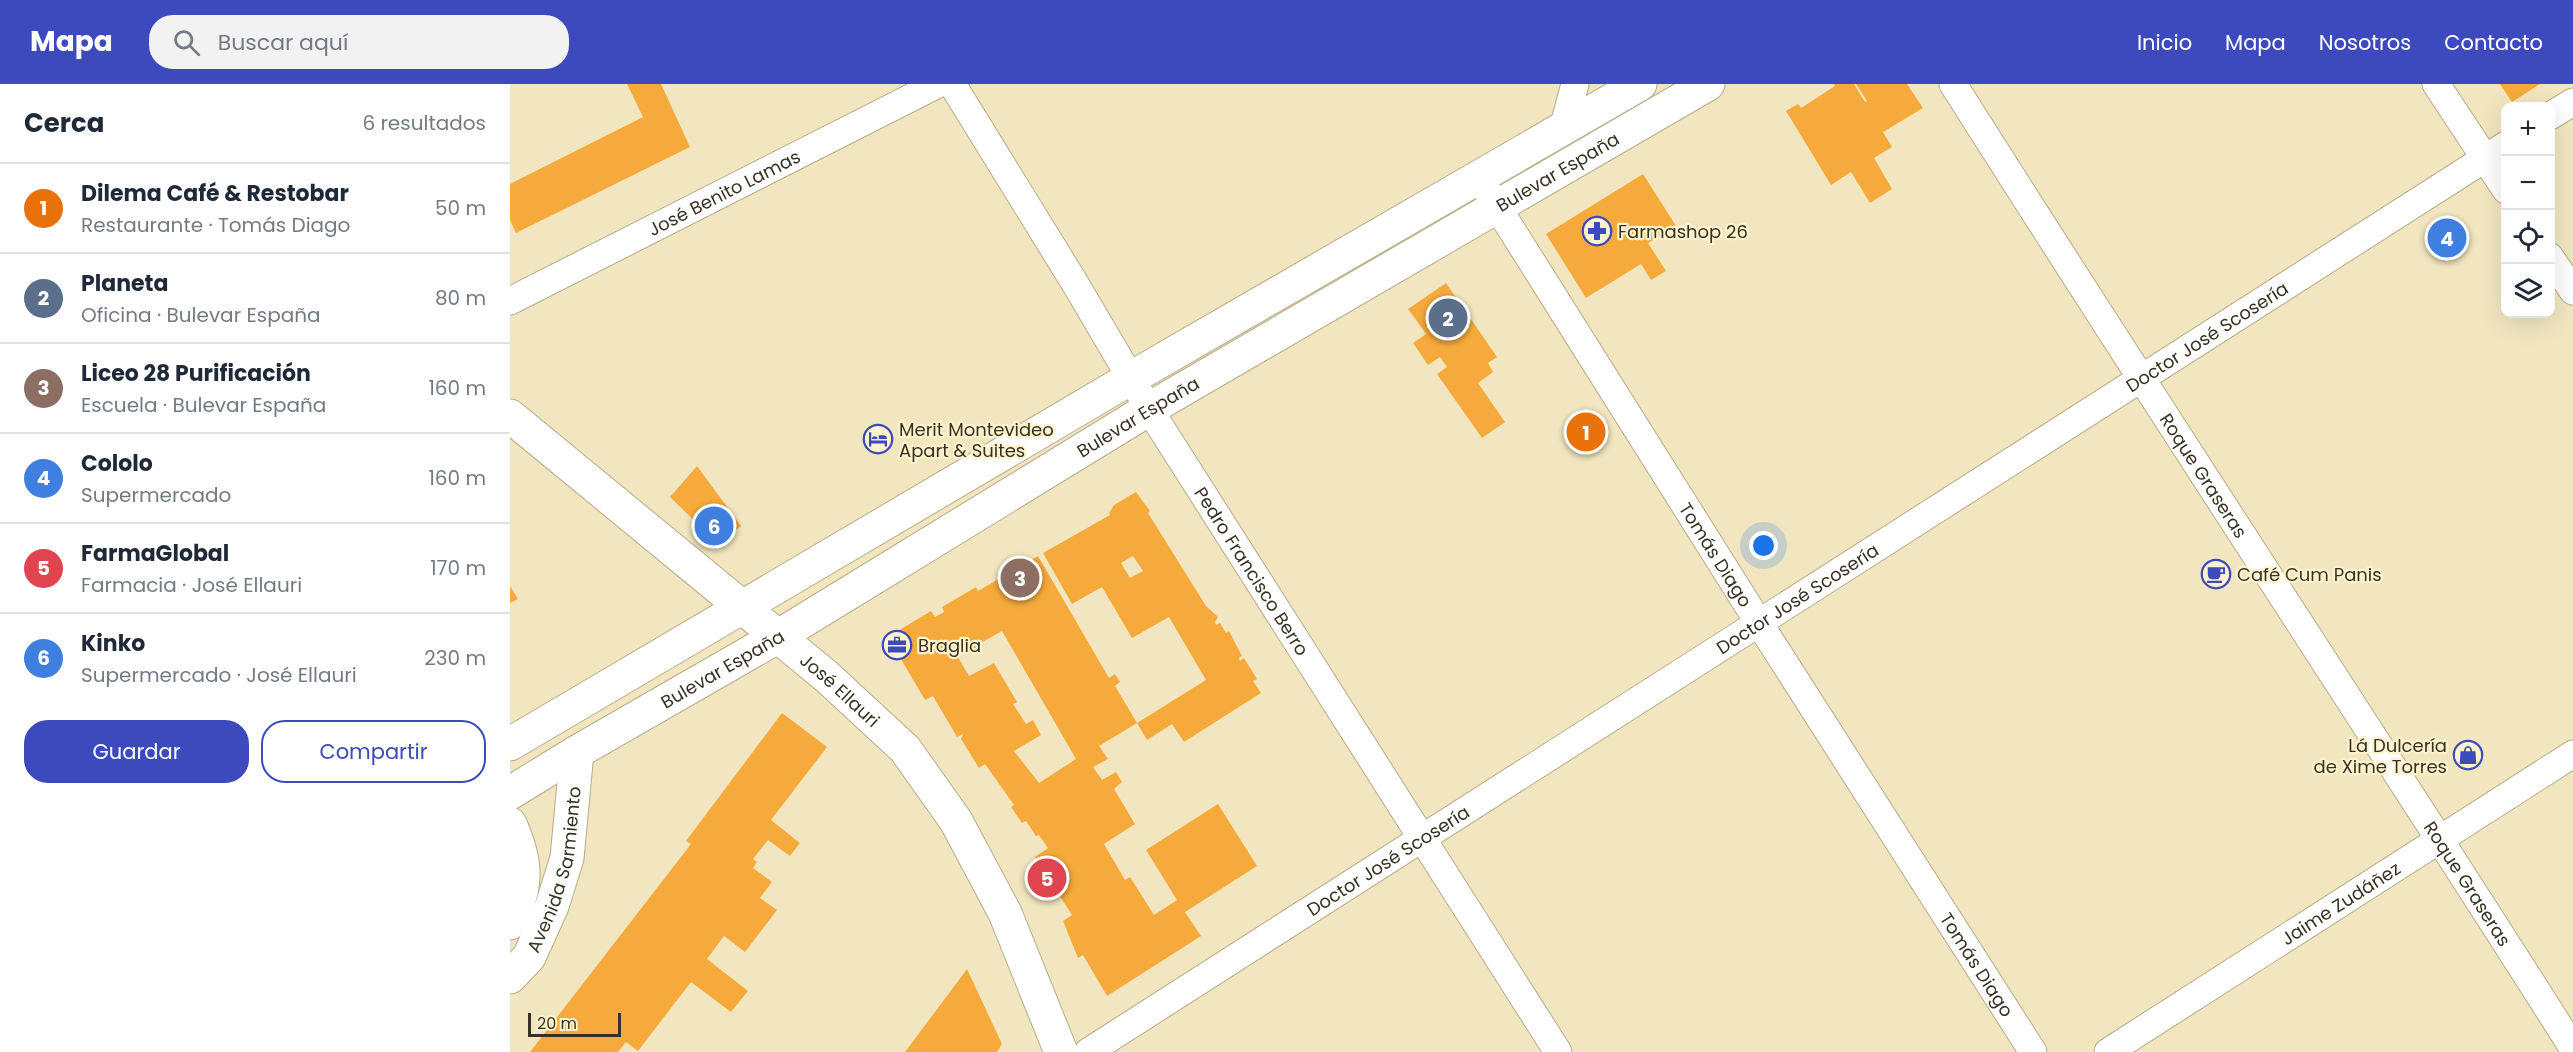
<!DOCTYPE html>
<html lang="es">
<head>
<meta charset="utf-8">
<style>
	body { margin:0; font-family:Poppins,sans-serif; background:#f2f2f3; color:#1f2937 }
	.controls { position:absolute; right:18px; top:18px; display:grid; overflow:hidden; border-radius:12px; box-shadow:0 6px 24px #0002 }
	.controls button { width:54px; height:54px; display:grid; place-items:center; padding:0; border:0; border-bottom:2px solid #e0e1e3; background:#fff; color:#1f2937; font:30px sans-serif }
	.scale { position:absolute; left:18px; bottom:15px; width:93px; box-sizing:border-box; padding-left:6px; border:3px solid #363223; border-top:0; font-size:16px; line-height:21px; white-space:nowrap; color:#363223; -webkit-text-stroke:4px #fff3cd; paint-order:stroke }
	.you { position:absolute; left:1254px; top:462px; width:21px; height:21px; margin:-15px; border:4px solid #fff; border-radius:50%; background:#1a73e8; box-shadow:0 0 0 9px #1a73e833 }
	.badge { display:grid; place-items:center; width:39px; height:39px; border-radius:50%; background:#3c4abd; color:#fff; font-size:20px; font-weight:700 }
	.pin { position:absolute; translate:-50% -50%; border:3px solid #fff; box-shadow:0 2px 6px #0006 }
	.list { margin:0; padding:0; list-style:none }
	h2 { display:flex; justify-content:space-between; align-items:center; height:78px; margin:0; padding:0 24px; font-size:26px }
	h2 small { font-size:20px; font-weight:400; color:#747a83 }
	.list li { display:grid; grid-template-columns:39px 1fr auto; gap:18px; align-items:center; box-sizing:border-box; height:90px; padding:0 24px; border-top:2px solid #e0e1e3 }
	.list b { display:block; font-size:22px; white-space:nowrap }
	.list p { margin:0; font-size:20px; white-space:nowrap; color:#747a83 }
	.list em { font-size:20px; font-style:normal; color:#747a83 }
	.actions { display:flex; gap:12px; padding:18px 24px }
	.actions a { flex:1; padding:14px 0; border:2px solid #3c4abd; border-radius:24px; text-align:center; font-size:21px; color:#3c4abd }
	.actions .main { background:#3c4abd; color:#fff }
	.icon { flex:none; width:33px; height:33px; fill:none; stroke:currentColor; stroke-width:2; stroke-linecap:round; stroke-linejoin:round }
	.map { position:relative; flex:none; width:2063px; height:968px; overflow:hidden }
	header { display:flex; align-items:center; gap:36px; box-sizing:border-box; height:84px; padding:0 30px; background:#3c4abd; color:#fff }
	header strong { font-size:28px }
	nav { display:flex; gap:33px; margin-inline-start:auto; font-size:21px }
	.search { width:420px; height:54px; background:#f2f2f3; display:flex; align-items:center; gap:15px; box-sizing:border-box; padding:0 21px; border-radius:24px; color:#747a83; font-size:22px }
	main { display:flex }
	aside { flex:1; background:#fff }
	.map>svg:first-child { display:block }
	.building { fill:#f6aa3b; fill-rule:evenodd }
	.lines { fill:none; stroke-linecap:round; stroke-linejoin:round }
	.minor-casing { stroke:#b7ab87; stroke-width:29 }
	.tertiary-casing { stroke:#b7ab87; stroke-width:35 }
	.secondary-casing { stroke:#b7ab87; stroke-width:35 }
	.minor { stroke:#fff; stroke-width:27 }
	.tertiary { stroke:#fff; stroke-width:33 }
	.secondary { stroke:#fff; stroke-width:33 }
	.labels { text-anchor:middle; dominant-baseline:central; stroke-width:4.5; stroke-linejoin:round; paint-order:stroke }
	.street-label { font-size:18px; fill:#363223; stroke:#fff3cd }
	.poi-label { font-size:18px; fill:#363223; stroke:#fff3cd; text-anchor:start }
</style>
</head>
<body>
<header>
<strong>Mapa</strong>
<div class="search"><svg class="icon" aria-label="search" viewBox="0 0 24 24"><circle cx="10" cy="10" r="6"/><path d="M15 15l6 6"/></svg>Buscar aquí</div>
<nav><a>Inicio</a><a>Mapa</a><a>Nosotros</a><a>Contacto</a></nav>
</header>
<main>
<aside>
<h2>Cerca<small>6 resultados</small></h2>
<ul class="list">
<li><span class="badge" style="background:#e8710a">1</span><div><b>Dilema Café &amp; Restobar</b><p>Restaurante · Tomás Diago</p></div><em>50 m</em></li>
<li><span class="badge" style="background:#5c6f8a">2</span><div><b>Planeta</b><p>Oficina · Bulevar España</p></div><em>80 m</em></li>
<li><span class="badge" style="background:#8d6e63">3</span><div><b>Liceo 28 Purificación</b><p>Escuela · Bulevar España</p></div><em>160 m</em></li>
<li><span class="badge" style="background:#3f7fe0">4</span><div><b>Cololo</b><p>Supermercado</p></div><em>160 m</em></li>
<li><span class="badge" style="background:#e0444e">5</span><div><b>FarmaGlobal</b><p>Farmacia · José Ellauri</p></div><em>170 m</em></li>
<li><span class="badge" style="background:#3f7fe0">6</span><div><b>Kinko</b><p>Supermercado · José Ellauri</p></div><em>230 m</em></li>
</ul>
<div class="actions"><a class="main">Guardar</a><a>Compartir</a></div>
</aside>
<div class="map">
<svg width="2063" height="968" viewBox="0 0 2063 968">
	<rect width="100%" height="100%" fill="#f2e6c0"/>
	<path class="building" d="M117,0h34l29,63 -174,86 -6,-13v-36l133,-67z
		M1324,0h20l11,18 2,-1 -11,-17h51l16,24 -40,24 9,15 -18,11 18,31 -22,14 -19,-31 -20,13 -45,-74 12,-7 3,4 34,-22z
		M1990,0h40l-28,18z
		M1133,90l33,52 -28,17 18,28 -15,9 -10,-16 -55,34 -40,-64z
		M936,199l51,74 -9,6 5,9 -15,11 27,39 -23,16 -45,-64 10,-7 -7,-10 -12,8 -15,-22 13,-9 -18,-25z
		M187,382l44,60 -18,13 -12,-2 -41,-40z
		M626,408l14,19 -2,2 58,93 12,11 -3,5 1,3 4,-2 6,10 3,-2 13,25 -3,2 1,3 4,-3 13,21 -4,2 8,12 -77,49 -12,-18 -25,16 -10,-17 69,-43 -37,-63 -37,21 -30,-51 -30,17 -29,-51 67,-38 -1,-2 5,-8zM623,472l10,15 -13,7 -9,-15z
		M528,472l71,122 6,-4 5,8 -5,4 22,37 -38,23 9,13 -15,8 9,13 14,-8 6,10 -8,7 21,35 -31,20 21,36 5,-3 24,38 23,-15 -31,-50 72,-46 39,62 -72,46 16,24 -94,60 -24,-41 -5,3 -15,-37 9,-6 -37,-58 13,-9 -9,-13 -3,1 -10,-15 -4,2 -11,-16 3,-2 -29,-41 -6,4 -18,-29 2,-5 -6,3 -24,-41 -8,4 -37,-63 43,-26 4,6 9,-5 -2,-5 34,-20 2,4zM492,547l74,128 -37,24 -25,-32 27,-16 -8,-15 -7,4 -13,-20 4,-2 -23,-39 -25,13 -17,-29 9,-6 8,13 10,-5 -2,-4z
		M0,502l8,13 -8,4z
		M272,629l45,34 -56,73 29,23 -10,13 -22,-16 -15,19 4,3 -4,6 19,14 -12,16 17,12 -32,42 -21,-16 -17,23 41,32 -17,21 -40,-30 -53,69 -12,-9 -8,10h-88l161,-208 -5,-3z
		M457,885l35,75 -5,8h-92z"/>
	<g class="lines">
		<g class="minor-casing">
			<g id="minor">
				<path id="s1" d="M442,0l124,201 73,124 409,643"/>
				<path id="s2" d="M1443,0c204,323 415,641 620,964"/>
				<path d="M1926,0l70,106"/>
				<path d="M2040,32l23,-14"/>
				<path d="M1053,45l12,-45"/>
				<path id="s3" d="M976,105l273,434 274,429"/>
				<path d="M2040,173l23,34"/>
				<path id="s4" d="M0,217l428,-217"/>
				<path id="s5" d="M578,968l1418,-907"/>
				<path id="s6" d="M1598,968l465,-298"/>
			</g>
		</g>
		<g class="tertiary-casing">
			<g id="tertiary">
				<path id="s7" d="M0,332l316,260 79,73 51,72 49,92 56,139"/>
				<path d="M0,740c17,38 18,61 0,99"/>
				<path id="s8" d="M0,893l19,-20 23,-51 15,-48 10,-106"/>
			</g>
		</g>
		<g class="secondary-casing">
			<g id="secondary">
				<path d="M0,660l621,-366 509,-294"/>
				<path id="s9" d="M0,709l67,-41 200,-115 372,-228 559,-325"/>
			</g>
		</g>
		<use href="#minor" class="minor"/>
		<use href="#tertiary" class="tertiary"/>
		<use href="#secondary" class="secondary"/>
	</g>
	<defs>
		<g id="pharmacy-ring" transform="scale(1.5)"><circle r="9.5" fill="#fff3cd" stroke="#3c4abd" stroke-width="1.5"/><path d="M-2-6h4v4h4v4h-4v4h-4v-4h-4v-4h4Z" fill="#3c4abd"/></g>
		<g id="hotel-ring" transform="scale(1.5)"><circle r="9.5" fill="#fff3cd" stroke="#3c4abd" stroke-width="1.5"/><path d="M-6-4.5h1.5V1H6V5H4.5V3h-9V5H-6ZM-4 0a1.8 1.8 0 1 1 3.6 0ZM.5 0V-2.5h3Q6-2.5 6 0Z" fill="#3c4abd"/></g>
		<g id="cafe-ring" transform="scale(1.5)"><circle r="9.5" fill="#fff3cd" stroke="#3c4abd" stroke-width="1.5"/><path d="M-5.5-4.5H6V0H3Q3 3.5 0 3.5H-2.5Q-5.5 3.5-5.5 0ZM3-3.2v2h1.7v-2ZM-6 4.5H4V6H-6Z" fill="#3c4abd"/></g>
		<g id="office-ring" transform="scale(1.5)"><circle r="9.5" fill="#fff3cd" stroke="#3c4abd" stroke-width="1.5"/><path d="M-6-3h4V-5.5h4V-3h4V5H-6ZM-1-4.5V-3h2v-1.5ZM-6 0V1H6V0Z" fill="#3c4abd"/></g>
		<g id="shop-ring" transform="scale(1.5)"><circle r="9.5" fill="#fff3cd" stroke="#3c4abd" stroke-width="1.5"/><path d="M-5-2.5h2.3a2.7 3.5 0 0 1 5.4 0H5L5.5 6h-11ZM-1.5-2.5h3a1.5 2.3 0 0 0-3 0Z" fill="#3c4abd"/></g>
	</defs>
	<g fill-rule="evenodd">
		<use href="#pharmacy-ring" x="1087" y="147"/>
		<use href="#hotel-ring" x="368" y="355"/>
		<use href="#cafe-ring" x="1706" y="490"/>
		<use href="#office-ring" x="387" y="561"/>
		<use href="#shop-ring" x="1958" y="671"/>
	</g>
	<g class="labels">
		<g class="street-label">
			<text stroke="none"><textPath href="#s9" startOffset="1218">Bulevar España</textPath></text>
			<text stroke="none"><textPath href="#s4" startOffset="240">José Benito Lamas</textPath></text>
			<text stroke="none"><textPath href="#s5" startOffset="1328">Doctor José Scosería</textPath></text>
			<text stroke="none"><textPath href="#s9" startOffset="732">Bulevar España</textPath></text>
			<text stroke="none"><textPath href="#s2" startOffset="465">Roque Graseras</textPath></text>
			<text stroke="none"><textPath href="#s3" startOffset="432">Tomás Diago</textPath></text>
			<text stroke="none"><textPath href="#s1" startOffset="572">Pedro Francisco Berro</textPath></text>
			<text stroke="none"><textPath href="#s5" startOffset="842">Doctor José Scosería</textPath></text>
			<text stroke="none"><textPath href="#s9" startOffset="246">Bulevar España</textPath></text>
			<text stroke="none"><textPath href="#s7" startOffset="429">José Ellauri</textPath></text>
			<text stroke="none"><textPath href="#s5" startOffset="356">Doctor José Scosería</textPath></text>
			<text stroke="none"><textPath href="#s8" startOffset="120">Avenida Sarmiento</textPath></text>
			<text stroke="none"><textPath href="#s2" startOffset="951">Roque Graseras</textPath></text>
			<text stroke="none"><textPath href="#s6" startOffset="276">Jaime Zudáñez</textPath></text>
			<text stroke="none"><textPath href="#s3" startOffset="918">Tomás Diago</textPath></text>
		</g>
		<g class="poi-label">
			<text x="1108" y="147">Farmashop 26</text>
			<text x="389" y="345">Merit Montevideo<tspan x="389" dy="21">Apart &amp; Suites</tspan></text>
			<text x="1727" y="490">Café Cum Panis</text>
			<text x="408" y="561">Braglia</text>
			<text x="1937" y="661" text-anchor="end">Lá Dulcería<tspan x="1937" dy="21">de Xime Torres</tspan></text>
		</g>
	</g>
</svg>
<div class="controls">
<button>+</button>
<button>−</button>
<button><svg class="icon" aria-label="locate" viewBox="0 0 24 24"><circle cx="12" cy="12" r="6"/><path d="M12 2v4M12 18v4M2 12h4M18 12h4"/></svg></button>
<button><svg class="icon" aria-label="layers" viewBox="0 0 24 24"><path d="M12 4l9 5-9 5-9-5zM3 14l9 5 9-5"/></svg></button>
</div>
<div class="scale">20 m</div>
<div class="you"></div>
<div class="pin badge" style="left:1076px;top:348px;background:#e8710a">1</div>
<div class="pin badge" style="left:938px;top:234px;background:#5c6f8a">2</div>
<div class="pin badge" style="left:510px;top:494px;background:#8d6e63">3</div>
<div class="pin badge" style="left:1937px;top:154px;background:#3f7fe0">4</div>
<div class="pin badge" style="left:537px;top:794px;background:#e0444e">5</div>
<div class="pin badge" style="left:204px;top:442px;background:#3f7fe0">6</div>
</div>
</main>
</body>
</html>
